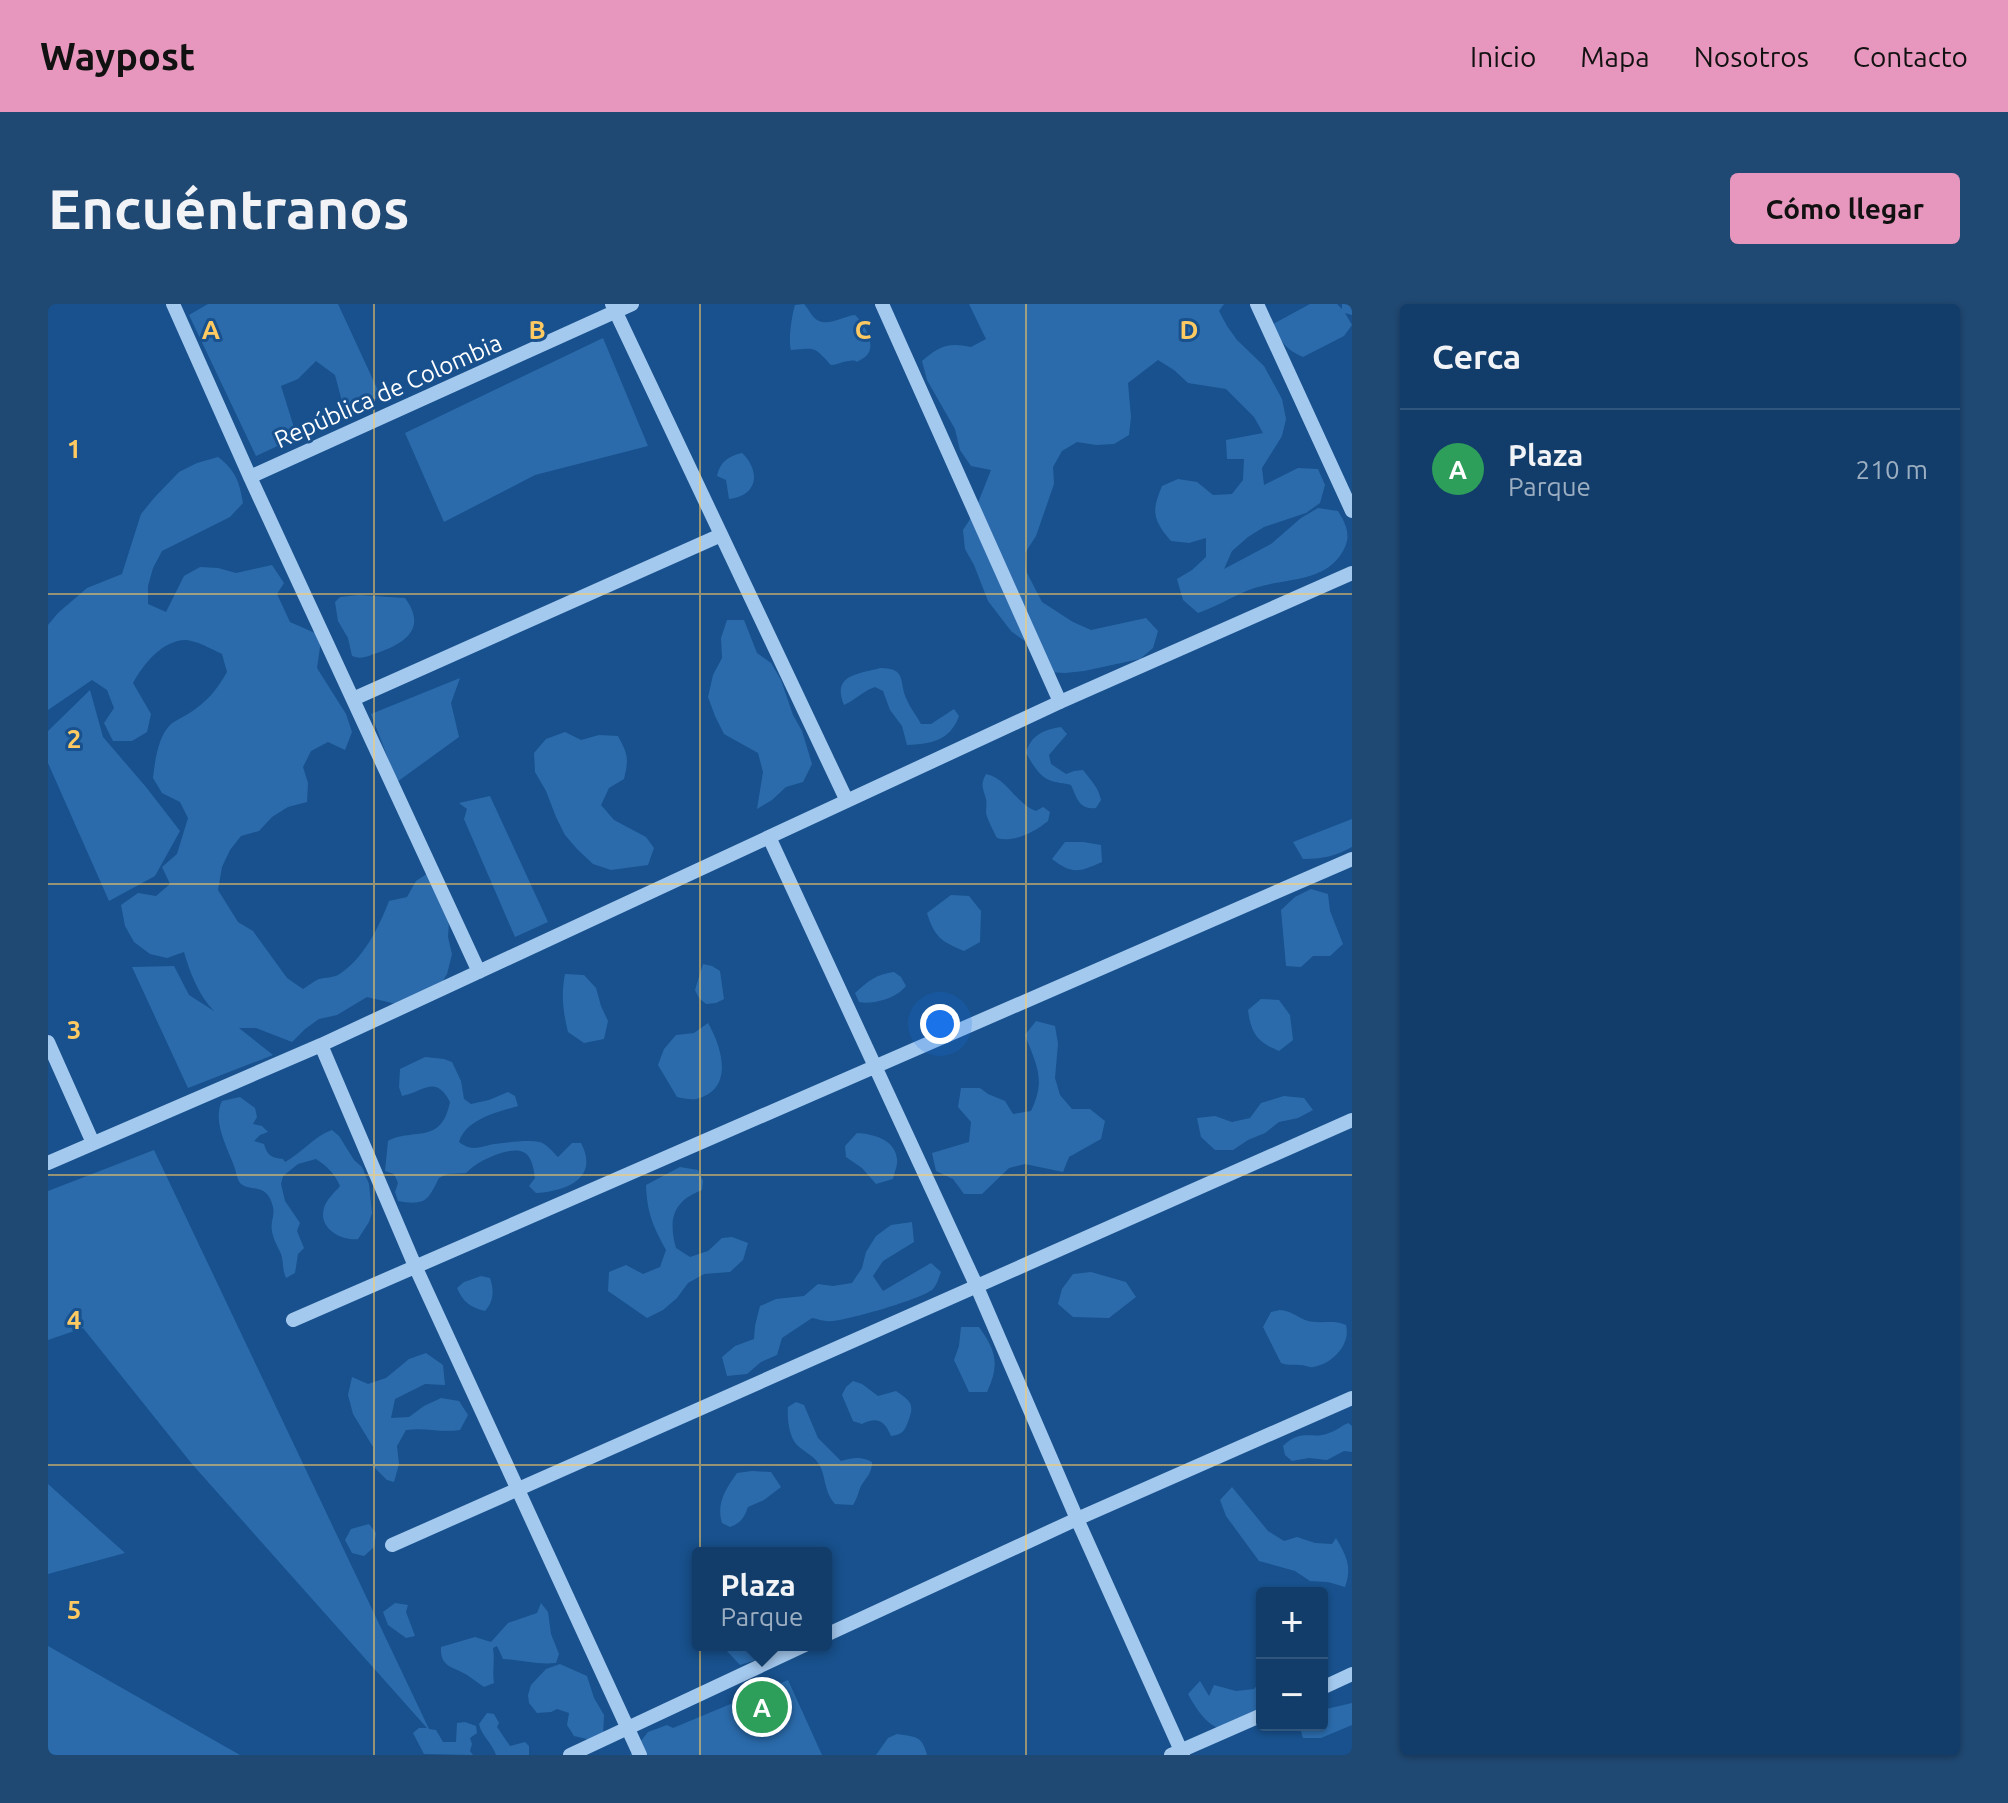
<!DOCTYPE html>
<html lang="es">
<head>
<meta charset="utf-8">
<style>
	body { margin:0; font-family:Ubuntu,sans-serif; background:#1f4872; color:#f1f3f6 }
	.controls { position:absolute; right:24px; bottom:24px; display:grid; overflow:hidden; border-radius:8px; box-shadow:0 2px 6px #0004 }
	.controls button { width:72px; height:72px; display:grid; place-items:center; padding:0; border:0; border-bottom:2px solid #31567e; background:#123d6a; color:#f1f3f6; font:40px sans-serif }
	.you { position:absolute; left:892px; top:720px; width:28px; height:28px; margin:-20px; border:6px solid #fff; border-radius:50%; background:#1a73e8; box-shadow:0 0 0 12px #1a73e833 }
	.badge { display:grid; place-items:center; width:52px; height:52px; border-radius:50%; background:#e797bd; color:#fff; font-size:26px; font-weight:700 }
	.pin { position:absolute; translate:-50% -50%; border:4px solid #fff; box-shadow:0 2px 8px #0006 }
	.popup { position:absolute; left:644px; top:1243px; width:140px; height:104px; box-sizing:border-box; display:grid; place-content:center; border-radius:8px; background:#123d6a; filter:drop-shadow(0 2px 6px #0005); font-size:26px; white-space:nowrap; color:#9caec1 }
	.popup b { font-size:30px; color:#f1f3f6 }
	.popup::after { content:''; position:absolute; left:50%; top:100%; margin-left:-16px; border:16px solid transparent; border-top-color:#123d6a }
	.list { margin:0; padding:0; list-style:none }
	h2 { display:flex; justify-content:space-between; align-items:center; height:104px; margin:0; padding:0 32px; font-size:34px }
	h2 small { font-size:26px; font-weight:400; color:#9caec1 }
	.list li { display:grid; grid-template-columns:52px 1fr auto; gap:24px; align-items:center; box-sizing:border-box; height:120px; padding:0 32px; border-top:2px solid #31567e }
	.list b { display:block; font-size:30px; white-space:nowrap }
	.list p { margin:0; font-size:26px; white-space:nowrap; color:#9caec1 }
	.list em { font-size:26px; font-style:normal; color:#9caec1 }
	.map { position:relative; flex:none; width:1304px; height:1451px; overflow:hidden; border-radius:8px }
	header { display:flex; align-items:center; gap:48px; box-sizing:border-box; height:112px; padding:0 40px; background:#e797bd; color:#111 }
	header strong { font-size:38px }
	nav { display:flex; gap:44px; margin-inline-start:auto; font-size:28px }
	.intro { display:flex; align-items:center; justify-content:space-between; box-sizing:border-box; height:192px; padding:0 48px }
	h1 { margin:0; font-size:56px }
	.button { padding:20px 36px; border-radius:8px; background:#e797bd; color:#111; font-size:28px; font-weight:700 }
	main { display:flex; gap:48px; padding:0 48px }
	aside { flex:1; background:#123d6a; border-radius:8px; box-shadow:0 2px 6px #0004 }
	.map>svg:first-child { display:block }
	.green { fill:#2b6bac }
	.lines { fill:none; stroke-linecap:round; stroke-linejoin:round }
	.minor { stroke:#a4c9ef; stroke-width:14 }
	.grid { fill:none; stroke:#ffca61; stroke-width:2; stroke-opacity:0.55 }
	.labels { text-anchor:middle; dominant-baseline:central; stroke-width:6; stroke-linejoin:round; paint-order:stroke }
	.street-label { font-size:24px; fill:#fff; stroke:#18518d }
	.grid-label { font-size:26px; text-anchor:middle; font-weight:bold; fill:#ffca61; stroke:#18518d; stroke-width:6; stroke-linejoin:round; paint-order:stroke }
</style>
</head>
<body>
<header>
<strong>Waypost</strong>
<nav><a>Inicio</a><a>Mapa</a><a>Nosotros</a><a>Contacto</a></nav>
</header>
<div class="intro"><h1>Encuéntranos</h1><a class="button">Cómo llegar</a></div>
<main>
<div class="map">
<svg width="1304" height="1451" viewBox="0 0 1304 1451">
	<rect width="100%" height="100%" fill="#18518d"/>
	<path class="green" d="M160,0h130l43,93 -37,12 -9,-34 -19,-14 -18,18 -17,7 16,51 -41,19 -67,-141z
		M756,0c4,4 8,13 13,16 11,7 26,-4 38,-5 10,9 25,35 7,44 -10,6 -2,0 -13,2 -6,0 -12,4 -18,4 -18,-19 -14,-17 -40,-15 -3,-9 1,-36 4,-45z
		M921,0h255l-5,7 8,15 10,14 27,26 18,33 4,20 -4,17 -20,32 2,17 34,-17 20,1 7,16 -5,18 -14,10 -42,14 -16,10 -16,14 -8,18 47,-25 30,-26 17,-10 20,3c8,13 14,25 5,40 -19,34 -62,26 -94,39 -18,7 -33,17 -51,23l-15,-13 -6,-21 15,-9 14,-13v-19l-17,5 -18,-2c-18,-21 -20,-29 -9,-55l16,-7 19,3 16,13 19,-1 11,-14 1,-21h-17l-1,-19 37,-7 -9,-16 -28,-28 -38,-6 -14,-13 -16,-10 -30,23 3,34 -2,18 -15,9 -18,1 -19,-3 -15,9 -9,16 1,17 -18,52 -11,17 1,18 16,31 31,20 18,8 55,-12 12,13 -5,17 -13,11 -56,12 -19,2 -17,-1 -22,-30 -15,-11 -23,-30 -14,-36 -9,-16 -2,-19 11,-17 17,-43 -20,-4 -11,-16 -5,-21 -28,-49 -5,-19c17,-15 26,-19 49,-14l15,-8z
		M1262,0h27l5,5v-5h10v11l-7,-2 7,12 -8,11 -41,21c-18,-8 -22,-15 -30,-33z
		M555,34l45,108 -113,29 -91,47 -39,-89z
		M694,149c19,18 16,43 -13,46l-3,-19 -9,-4c3,-14 11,-20 25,-23z
		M170,153c18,14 21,24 25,46l-13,14 -68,34 -9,17 -5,18v18l18,8 18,-36 16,-9 18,1 18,5 36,-8 12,18 -7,11 13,28 25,11 6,7 -4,28 29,46 6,18 -7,18 -17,-8 -17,9 -8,16 5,16 -1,19 -19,5 -16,10 -13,14 -18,5 -11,14 -8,17 -4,23 20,32 15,9 34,47 16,11c5,-3 11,-8 16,-10 7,-2 13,-1 19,-4 25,-15 41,-48 51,-74l18,-4 9,-16 15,-10 18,48 -1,18 4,17 -5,20 -10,17 -33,15 -37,-9 -30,18 -18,4 -14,10 -13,13 -36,-14h-17l34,27 -85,33 -56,-121 42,-1 15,29 25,16c-15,-15 -24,-38 -30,-59l-17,6 -17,-4 -16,-12 -9,-16 -4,-21 17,-12 18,3 14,-12 -8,-17 15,-13 11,-36 -8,-16 -18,-9 -9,-15c2,-17 5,-42 18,-54 5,-4 12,-7 17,-10 18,-11 29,-24 39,-42l-5,-18c-11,-5 -24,-13 -36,-14 -24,0 -43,25 -53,43l18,31 -4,18 -15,9h-19l-9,-18 10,-15 -7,-18 -15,-10 -44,30v-85l10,-12 29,-25 35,-14 19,-60 13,-16 25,-26 18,-9z
		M311,291l46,3c23,31 -1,46 -28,55 -10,3 -15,7 -25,3l-4,-18 -10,-17 -3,-19 5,-5z
		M679,316h17l13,33 14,10 10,17 12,35 9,16 10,33 -9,18 -17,5 -14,13 -15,9 6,-37 -5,-19 -34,-19 -9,-18 -7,-19 5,-22 9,-17 -1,-20z
		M832,364c28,0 18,14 27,32 3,8 10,16 14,24h10l23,-15 5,7c-9,25 -28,28 -52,29l-5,-19 -12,-16 -7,-19 -8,-4c-12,4 -20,13 -31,18 -13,-31 16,-31 36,-37z
		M412,374l-9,25 8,34 -62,45 -26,-68z
		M42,386l13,47 43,50 34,44 -25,45 -46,25 -61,-138v-32z
		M1013,423l6,7 -18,21 2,9 15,10 8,-3 9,-1c8,11 15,16 18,30l-5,8c-17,2 -19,-10 -25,-23 -7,-2 -15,-2 -22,-5 -10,-4 -18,-18 -23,-27 5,-18 17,-23 35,-26z
		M517,428l16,8 18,-5 19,1c10,19 11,22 6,43l-15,9 -8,17 13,15 32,17 8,11 -6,17 -37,5 -18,-6 -16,-15 -12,-14 -9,-18 -10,-26 -11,-19 -1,-19 12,-14z
		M938,470c22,5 29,29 50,37l7,-4 7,5 -2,9c-13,11 -35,22 -51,17 -4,-8 -9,-17 -11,-25 0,-5 1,-10 0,-14 -3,-11 -6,-14 0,-25z
		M442,492l58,126 -33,15 -51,-118 3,-10 -8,-6z
		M1304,515v28c-16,9 -30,12 -49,12l-10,-17z
		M1017,538h18l18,3 1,17c-23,10 -29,13 -50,-3z
		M1263,585l17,5 2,17 13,33 -13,12h-17l-12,11 -15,-1 -5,-56 14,-13z
		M903,591l18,1 12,15 -1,31 -16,9c-23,-10 -29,-13 -37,-38z
		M655,660l9,2 8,5 4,28 -8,4 -10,1 -7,-6 -4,-8z
		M846,668l7,5 5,9c-9,12 -33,19 -47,16l-4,-9c13,-12 22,-19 39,-21z
		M517,670l19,1 12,13 5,18 7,15 -4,18 -20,4 -16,-11c-5,-20 -7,-38 -3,-58z
		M1213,695l18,1 11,15 3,25 -14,11c-22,-9 -28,-18 -31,-41z
		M988,717l19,5 3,18 -3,34 5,17 12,14h18l15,12 -4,18 -32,18 -6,15 -38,-8 -16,4 -27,26h-18l-11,-15 -17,-8 -4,-18 37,-11 2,-20 -13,-15 3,-19h19l8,6 17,7 8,13 18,-3c15,-31 6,-45 -6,-76z
		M660,719c14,24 27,67 -12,76 -5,1 -14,-1 -19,-2l-19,-32 6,-16 12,-14 18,-2z
		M377,753l19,2 8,3 9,19 3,18 7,5 18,-4 19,-8 7,4 3,10c-20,6 -52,13 -59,36 13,10 21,5 35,2 12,-1 41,-6 50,0 5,3 10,9 14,13l14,-14h9c19,36 -16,48 -45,50l-7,-7 6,-8c-3,-25 -10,-32 -34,-25 -14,5 -24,9 -35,20l-19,1 -8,4c-11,22 -13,28 -41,23l-3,-9 3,-9 -4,-9 -9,-3 3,-30c26,-14 53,5 62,-39 -15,-28 -26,-10 -48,-6l-3,-9 1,-18z
		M1236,792l20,2 9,12 -15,8 -19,4 -14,11 -17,7 -15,10h-18l-14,-13 -4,-19 18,-2 17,6 18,-4 11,-15z
		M192,793l15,11 2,9 -4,7 9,2 6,6 -8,3 -6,6 10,3c3,11 7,14 19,15l2,3c17,-9 29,-26 47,-32l7,6 15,24 8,7 7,17 3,29 -3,9 -11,17c-17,2 -40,-11 -34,-31 2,-8 10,-15 16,-22 -5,-12 -13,-20 -24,-27l-18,5 -15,12 -2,8 4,17 15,22 -3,8 7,17 -6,6 -3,19 -9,5c-4,-9 -2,-15 -5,-24 -3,-7 -8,-15 -9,-23 -2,-8 3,-16 1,-24 -6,-26 -23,-14 -33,-24 -3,-4 -4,-12 -6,-17 -7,-19 -22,-45 -12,-65z
		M809,829c16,1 38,6 40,26 1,6 -3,15 -4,20l-17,5 -14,-16 -16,-11 -1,-11z
		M106,846l275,579 7,1 7,12h13l1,-19 8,-1 11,4 1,7 -7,5 2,6 -2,7 3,4 -49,-1 -11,-21 6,-5h8l-235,-264 -109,-136 -35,12v-149z
		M632,863l18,3 5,11 -1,9c-29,11 -34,29 -26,58l14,9 18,-6 14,-13 10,-1 16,6 -5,17 -13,12 -26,2 -16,9 -11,15 -14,12 -16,8 -39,-27 1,-19 17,-7 17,9 17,-7 6,-17c-13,-24 -19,-37 -20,-65z
		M864,918l2,20 -31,19 -10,15 10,15 48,-28 10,9c-2,5 -4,13 -8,17 -8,9 -87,32 -102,32 -6,1 -13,-2 -19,-3l-30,20 -5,17 -16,7 -14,12 -20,2 -5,-19 13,-11 19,-7 1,-13 5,-20 16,-7 28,-3 14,-12 15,2 19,-3 10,-15 4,-16 10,-16 15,-11z
		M1043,968l35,10 10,15 -27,21 -36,-1 -15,-13 4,-15 11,-15z
		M433,972l9,2c4,12 4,23 -5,33 -15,-4 -22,-9 -28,-23l7,-6z
		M1232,1006c11,1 16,6 25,10 14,5 28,-1 41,5 5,19 -13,39 -33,42 -4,1 -8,-2 -13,-2 -7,-1 -11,1 -19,-2l-18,-36 8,-15z
		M913,1023h18c17,24 21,37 8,65h-18l-15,-32 5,-14z
		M378,1049l17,12 2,20 -20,-1 -30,15 -4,19 18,-1 15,-11 17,-8 18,3 9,14 -8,15c-21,3 -34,-3 -54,0l-9,16 2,18 -5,18 -7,-2 -14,-14v-19l-20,-33 -5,-19 4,-18 16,7 18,-6 23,-19z
		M805,1077l9,3 16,12 18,-5c13,9 19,12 13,28 -4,11 -5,15 -18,17 -6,-15 -14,-20 -29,-12l-9,-3 -11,-26 4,-8z
		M748,1098l8,3 14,33 23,23c13,-3 19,-5 31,1 0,12 -6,15 -11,24 -3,7 -4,13 -8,19l-18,-1c-10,-11 -9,-23 -14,-36 -5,-12 -16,-15 -24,-23 -8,-9 -10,-26 -9,-38z
		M1300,1119l4,3v26l-8,-1 -17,9 -18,-2 -17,3 -7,-6 -2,-9c18,-18 31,-6 46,-13 7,-2 12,-7 19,-10z
		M704,1167l19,1 10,15 -17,13 -16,7c-4,11 -7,16 -18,20l-8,-4c-6,-20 4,-34 15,-50z
		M0,1180l77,69 -77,21z
		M1184,1183l36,44 16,10 13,-4 18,6 17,1 4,-6c11,19 16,29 9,49l-17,-5 -18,-1 -15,-10 -36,-10 -33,-45 -6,-16z
		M321,1220l7,9 -2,14 -10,9 -12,-3 -7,-13 6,-11z
		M347,1299l13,2 -2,7 9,24 -9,2 -18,-13 -5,-13z
		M493,1299l7,9 3,22 8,20 -3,9c-18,2 -35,-3 -53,-4l-6,-13 -4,2c2,12 -1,23 1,35l-10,4c-6,-4 -11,-8 -17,-12 -14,-9 -27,-7 -26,-28l34,-10 16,5 17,-19 29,-10z
		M680,1341h73l-61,20 -13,-14z
		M0,1342l192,109h-192z
		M512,1360l27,12 7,22 10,17 -1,21 -12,4 -17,-4 -7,-11 2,-12 -12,-4 -6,3 -14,1 -8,-10 -1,-8 3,-10 15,-16z
		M1214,1375v44c-38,17 -55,6 -74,-29l12,-13 9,15 5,-11 22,6 18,-2z
		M740,1376l34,75h-192l18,-23 19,-7 6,3z
		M1304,1399v22l-31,13h-18l-4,-13h23v-15z
		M439,1409l7,1 5,9 -2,4 13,19 15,-4 4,4v9h-33c-4,-12 -15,-20 -17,-31z
		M849,1430c18,3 25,1 30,21h-51l12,-17z"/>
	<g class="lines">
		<path class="minor" d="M125,0l77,173 229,495
			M564,0l235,497
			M834,0l178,398
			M1209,0l95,207
			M202,173l382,-173
			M305,395l368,-164
			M721,533l208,450 100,232 106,236
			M0,738l45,101
			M273,741l94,221 225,489
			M0,859l273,-118 739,-343 292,-129
			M245,1016l1059,-461
			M344,1241l960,-425
			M778,1331l251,-116 275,-121
			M1274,1384l30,-14
			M522,1451l235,-110
			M1123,1451l91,-40"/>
	</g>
	<path class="grid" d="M326,0v1451M652,0v1451M978,0v1451M0,290h1304M0,580h1304M0,871h1304M0,1161h1304"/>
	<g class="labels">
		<g class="street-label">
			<text transform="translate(340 87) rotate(-24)">República de Colombia</text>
		</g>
	</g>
	<g class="grid-label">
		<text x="163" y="35">A</text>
		<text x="489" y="35">B</text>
		<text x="815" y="35">C</text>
		<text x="1141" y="35">D</text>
		<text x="26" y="154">1</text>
		<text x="26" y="444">2</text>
		<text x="26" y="735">3</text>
		<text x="26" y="1025">4</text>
		<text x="26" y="1315">5</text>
	</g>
</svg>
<div class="controls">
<button>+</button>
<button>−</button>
</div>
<div class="you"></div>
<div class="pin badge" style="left:714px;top:1403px;background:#2e9e5b">A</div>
<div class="popup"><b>Plaza</b>Parque</div>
</div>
<aside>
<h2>Cerca<small></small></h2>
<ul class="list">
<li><span class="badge" style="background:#2e9e5b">A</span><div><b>Plaza</b><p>Parque</p></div><em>210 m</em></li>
</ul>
</aside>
</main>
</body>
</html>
